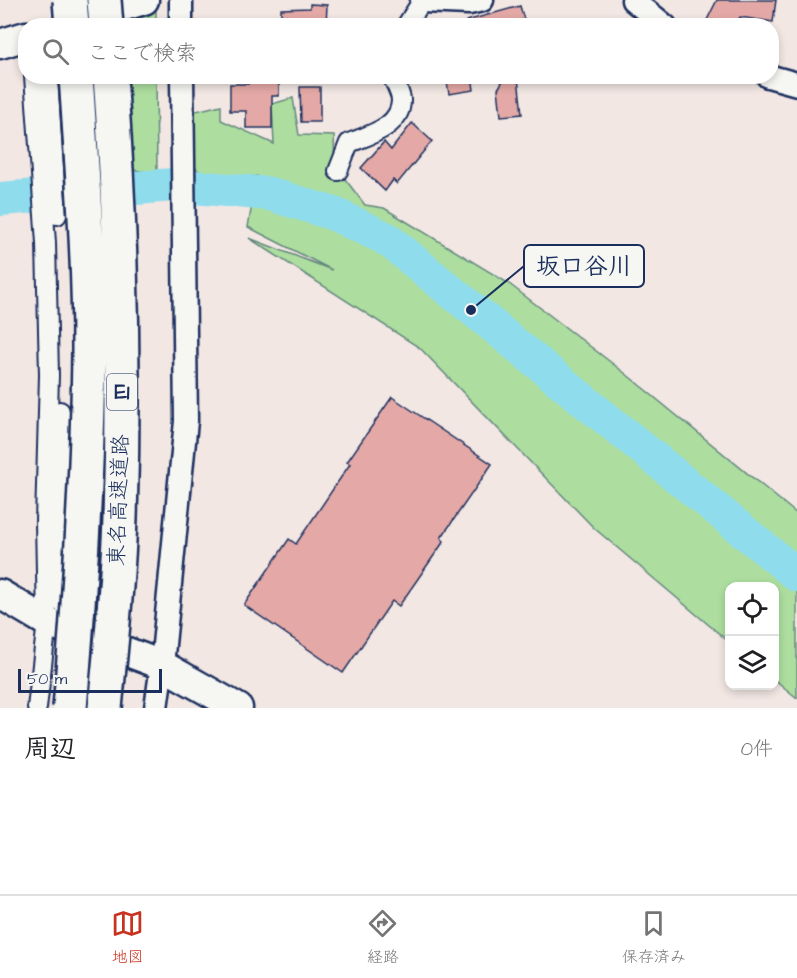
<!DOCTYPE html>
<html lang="ja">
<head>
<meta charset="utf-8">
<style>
	body { margin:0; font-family:"Architects Daughter","Klee One",sans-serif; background:#f6f6f6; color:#202124 }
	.controls { position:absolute; right:18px; bottom:18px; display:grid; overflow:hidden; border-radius:12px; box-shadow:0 3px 9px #0003 }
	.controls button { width:54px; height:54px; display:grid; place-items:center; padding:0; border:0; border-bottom:2px solid #e0e0e0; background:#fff; color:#202124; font:30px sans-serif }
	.scale { position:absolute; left:18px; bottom:15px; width:144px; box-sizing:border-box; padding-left:6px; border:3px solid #1b2f5e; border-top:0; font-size:16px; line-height:21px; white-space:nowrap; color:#1b2f5e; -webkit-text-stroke:4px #f6f6f2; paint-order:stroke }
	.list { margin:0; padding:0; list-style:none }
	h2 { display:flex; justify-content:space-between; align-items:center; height:78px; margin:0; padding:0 24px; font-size:26px }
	h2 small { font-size:20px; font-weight:400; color:#757577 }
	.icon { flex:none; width:33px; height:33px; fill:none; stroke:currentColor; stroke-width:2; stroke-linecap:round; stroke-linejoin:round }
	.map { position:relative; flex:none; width:797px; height:708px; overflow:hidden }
	.search { position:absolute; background:#fff; box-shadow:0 3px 9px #0003; left:18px; right:18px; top:18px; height:66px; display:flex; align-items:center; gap:15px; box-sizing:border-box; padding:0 21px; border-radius:24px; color:#757577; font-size:22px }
	.sheet { height:186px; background:#fff }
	nav { display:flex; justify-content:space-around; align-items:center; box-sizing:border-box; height:84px; border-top:2px solid #e0e0e0; background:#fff; font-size:16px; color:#757577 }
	nav a { display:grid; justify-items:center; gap:3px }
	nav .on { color:#c8321e }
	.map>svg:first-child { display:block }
	.green { fill:#adde9f; stroke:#64867e; stroke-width:1.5 }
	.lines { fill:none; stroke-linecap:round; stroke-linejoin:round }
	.river { stroke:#8fdced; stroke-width:34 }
	.building { fill:#e4a9a6; stroke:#1b2f5e; stroke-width:1.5 }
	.minor-casing { stroke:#1b2f5e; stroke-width:22 }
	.tertiary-casing { stroke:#1b2f5e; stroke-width:27 }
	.primary-casing { stroke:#1b2f5e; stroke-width:33 }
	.minor { stroke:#f6f6f2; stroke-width:18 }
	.tertiary { stroke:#f6f6f2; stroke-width:22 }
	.primary { stroke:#f6f6f2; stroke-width:28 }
	.motorway-bridge-casing { stroke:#1b2f5e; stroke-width:38; stroke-linecap:butt }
	.motorway-bridge { stroke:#f6f6f2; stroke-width:33 }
	.labels { text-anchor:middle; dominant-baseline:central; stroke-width:5; stroke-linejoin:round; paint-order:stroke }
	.shield { fill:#f6f6f2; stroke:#5d6b8a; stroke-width:1.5 }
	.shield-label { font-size:21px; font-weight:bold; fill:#1b2f5e }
	.street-label { font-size:22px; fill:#1b2f5e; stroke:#f6f6f2 }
	.leader { fill:none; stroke:#1b2f5e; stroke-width:2 }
	.callout-dot { fill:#1b2f5e; stroke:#f6f6f2; stroke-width:2 }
	.callout { fill:#f6f6f2; stroke:#1b2f5e; stroke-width:2 }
	.callout-label { font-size:24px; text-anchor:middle; font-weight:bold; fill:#1b2f5e }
</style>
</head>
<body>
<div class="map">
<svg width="797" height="708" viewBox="0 0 797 708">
	<rect width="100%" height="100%" fill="#f2e7e3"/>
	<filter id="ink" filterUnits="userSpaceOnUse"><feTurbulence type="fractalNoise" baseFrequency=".0167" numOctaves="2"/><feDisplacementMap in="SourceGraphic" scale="12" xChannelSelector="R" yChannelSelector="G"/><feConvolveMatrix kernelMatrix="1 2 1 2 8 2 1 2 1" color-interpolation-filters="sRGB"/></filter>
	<g filter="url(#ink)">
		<path class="green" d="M121,7h35v18h-34z
			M126,77h30l1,96 -24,-3z
			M293,98l6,37 35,1 1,30 30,39 19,3 124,75 118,91 171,140v184l-22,-18 -1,-94h-44l-1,56 -135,-114 -174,-180 -171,-110 83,32 -84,-43 9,-51 -49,5 -15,-16 -1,-53 29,-7v15l53,24 -2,-40z"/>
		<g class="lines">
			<path class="river" d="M0,199l173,-14 97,9 64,20 53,25 410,336"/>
		</g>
		<path class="building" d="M717,0h59l-3,22 -33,-5 -5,9h-31z
			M310,4l17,1 -1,21h-45v-17l29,-1z
			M520,6l5,17 -10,3h-48l-1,-5z
			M248,76h31v20h-7v32h-26v-17h-16v-27h18z
			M446,76h26l2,14 -25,4z
			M518,78l4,36 -21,2 -3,-27 6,-10z
			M300,87h20v35h-19z
			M412,123l20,18 -35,43 -4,-4 -8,11 -24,-23 23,-26 7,8z
			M392,397l100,67 -51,74 3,3 -45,65 -7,-5 -49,72 -99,-68 45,-66 7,5 54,-80 -3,-2z"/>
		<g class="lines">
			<g class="minor-casing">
				<path id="minor" d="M406,26l16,-25 -1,-1
					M34,76l12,167 3,132 -4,147 2,100 -10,86
					M48,76l9,139
					M338,171l11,-28c20,-8 53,-16 52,-44 -1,-7 -6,-16 -9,-23
					M60,411l4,194"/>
			</g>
			<g class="tertiary-casing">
				<path id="tertiary" d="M181,0v26
					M633,0l32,26
					M422,1l47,2 13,-3
					M768,76l29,8
					M156,708l6,-43 24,-244 -4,-345"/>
			</g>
			<g class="primary-casing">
				<path id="primary" d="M86,18l58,-18
					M0,44l26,-8
					M0,594l47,28 115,43 76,43"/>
			</g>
			<use href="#minor" class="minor"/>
			<use href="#tertiary" class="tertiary"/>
			<use href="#primary" class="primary"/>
			<g class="motorway-bridge-casing">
				<path id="motorway-bridge" d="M70,0l2,26
					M104,0l2,26
					M70,708c10,-119 18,-239 19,-359 0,-91 -7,-182 -13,-273
					M105,708c6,-63 13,-127 15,-190 5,-148 1,-295 -10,-442"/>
			</g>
			<use href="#motorway-bridge" class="motorway-bridge"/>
		</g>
	</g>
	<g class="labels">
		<rect class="shield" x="107" y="374" width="30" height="36" rx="4.5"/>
		<g class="shield-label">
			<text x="122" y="392">E1</text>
		</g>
		<g class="street-label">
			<text transform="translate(119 500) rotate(-88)">東名高速道路</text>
		</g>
	</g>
	<path class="leader" d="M471 310L524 266"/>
	<circle class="callout-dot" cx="471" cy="310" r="6"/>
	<rect class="callout" x="524" y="245" width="120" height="42" rx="6"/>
	<g class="callout-label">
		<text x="584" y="274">坂口谷川</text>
	</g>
</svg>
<div class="controls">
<button><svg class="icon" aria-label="locate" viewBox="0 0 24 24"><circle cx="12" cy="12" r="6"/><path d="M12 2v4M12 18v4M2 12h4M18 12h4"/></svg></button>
<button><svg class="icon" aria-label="layers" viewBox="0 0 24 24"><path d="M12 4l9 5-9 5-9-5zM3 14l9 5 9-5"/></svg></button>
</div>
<div class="scale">50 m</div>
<div class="search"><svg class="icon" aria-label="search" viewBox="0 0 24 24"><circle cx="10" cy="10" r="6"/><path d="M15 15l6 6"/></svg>ここで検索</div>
</div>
<section class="sheet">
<h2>周辺<small>0件</small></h2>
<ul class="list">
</ul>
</section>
<nav>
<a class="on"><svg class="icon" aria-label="map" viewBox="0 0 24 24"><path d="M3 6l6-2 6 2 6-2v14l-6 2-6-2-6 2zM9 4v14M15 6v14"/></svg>地図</a>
<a><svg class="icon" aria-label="directions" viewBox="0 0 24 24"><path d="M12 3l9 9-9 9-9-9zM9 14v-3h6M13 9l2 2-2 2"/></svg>経路</a>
<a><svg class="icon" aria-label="saved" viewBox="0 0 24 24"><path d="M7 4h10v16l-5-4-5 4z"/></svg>保存済み</a>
</nav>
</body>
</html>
